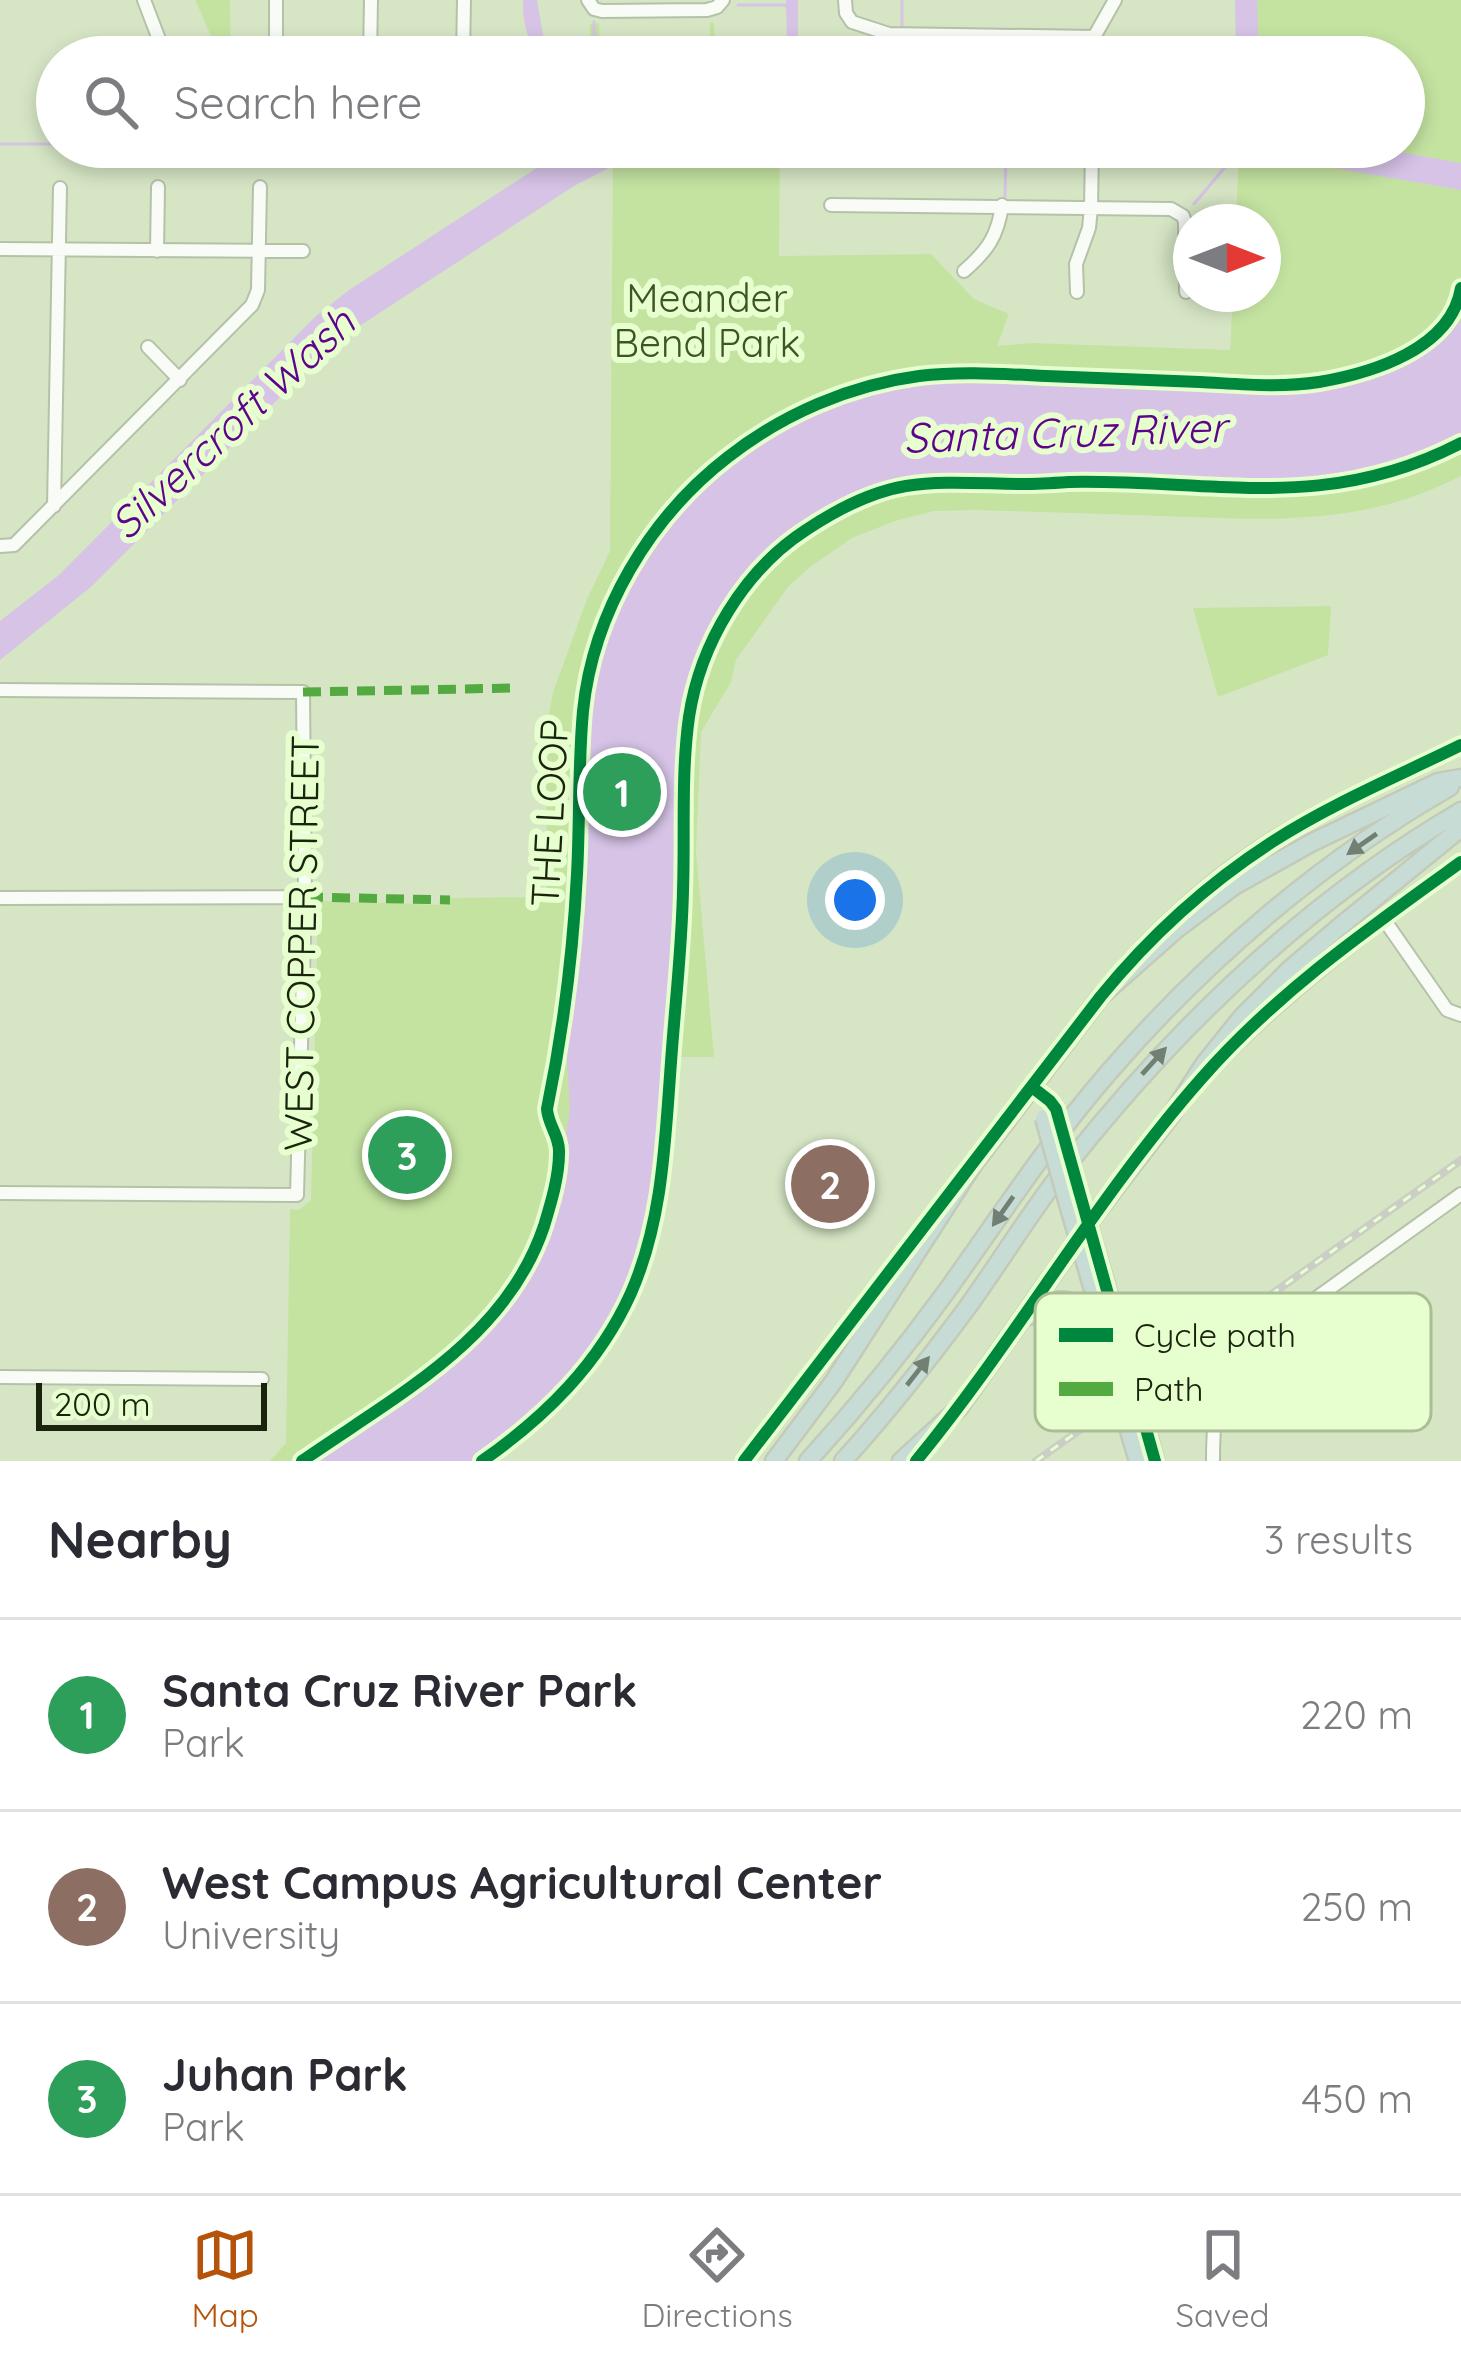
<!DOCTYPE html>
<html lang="en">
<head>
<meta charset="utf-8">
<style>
	body { margin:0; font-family:Quicksand,sans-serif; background:#f7f7f7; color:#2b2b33 }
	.compass { position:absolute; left:1173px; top:204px; width:108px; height:108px; border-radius:50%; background:#fff; box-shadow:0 6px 18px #0003; rotate:90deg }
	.scale { position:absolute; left:36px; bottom:30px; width:231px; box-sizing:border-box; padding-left:12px; border:6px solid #1a240d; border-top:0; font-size:33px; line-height:42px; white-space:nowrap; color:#1a240d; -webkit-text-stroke:9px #e7fecf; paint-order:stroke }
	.you { position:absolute; left:855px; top:900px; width:42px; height:42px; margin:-30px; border:9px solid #fff; border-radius:50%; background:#1a73e8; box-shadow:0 0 0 18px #1a73e833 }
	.badge { display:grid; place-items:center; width:78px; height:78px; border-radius:50%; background:#b45309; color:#fff; font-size:39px; font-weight:700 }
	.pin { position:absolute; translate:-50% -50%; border:6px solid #fff; box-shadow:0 3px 12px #0006 }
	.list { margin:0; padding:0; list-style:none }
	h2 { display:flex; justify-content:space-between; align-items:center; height:156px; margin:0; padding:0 48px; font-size:51px }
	h2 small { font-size:39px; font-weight:400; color:#7c7c81 }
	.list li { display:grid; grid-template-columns:78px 1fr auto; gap:36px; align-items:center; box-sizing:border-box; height:192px; padding:0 48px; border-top:3px solid #e1e1e2 }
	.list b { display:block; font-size:45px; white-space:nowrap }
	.list p { margin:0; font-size:39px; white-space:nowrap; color:#7c7c81 }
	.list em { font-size:39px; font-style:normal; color:#7c7c81 }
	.icon { flex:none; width:66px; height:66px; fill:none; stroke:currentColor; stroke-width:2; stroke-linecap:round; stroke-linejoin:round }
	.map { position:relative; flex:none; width:1461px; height:1461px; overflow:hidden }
	.search { position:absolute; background:#fff; box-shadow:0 6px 18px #0003; left:36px; right:36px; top:36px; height:132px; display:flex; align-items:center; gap:30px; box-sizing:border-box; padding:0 42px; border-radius:66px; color:#7c7c81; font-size:45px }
	.sheet { height:732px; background:#fff }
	nav { display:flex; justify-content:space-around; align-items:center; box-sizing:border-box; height:168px; border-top:3px solid #e1e1e2; background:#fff; font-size:33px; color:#7c7c81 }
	nav a { display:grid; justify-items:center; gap:6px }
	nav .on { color:#b45309 }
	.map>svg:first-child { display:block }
	.green { fill:#c4e3a1 }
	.water { fill:#d6c3e6 }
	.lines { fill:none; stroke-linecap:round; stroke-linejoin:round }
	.stream { stroke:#d6c3e6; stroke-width:3 }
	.minor-casing { stroke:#b5c1a8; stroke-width:16 }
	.major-casing { stroke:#c3caba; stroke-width:20 }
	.highway-casing { stroke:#c3caba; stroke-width:21 }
	.minor { stroke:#f9fbf6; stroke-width:12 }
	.major { stroke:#dce9e3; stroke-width:15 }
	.highway { stroke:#c8dcd6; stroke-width:16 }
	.rail-casing { stroke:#cacec5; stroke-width:8 }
	.rail { stroke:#e7fecf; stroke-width:3; stroke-dasharray:9; stroke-linecap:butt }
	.highway-bridge-casing { stroke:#c3caba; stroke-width:21; stroke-linecap:butt }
	.highway-bridge { stroke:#c8dcd6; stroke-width:16 }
	.quiet { stroke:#52aa41; stroke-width:9; stroke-dasharray:18 9; stroke-linecap:butt }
	.cycleway-casing { stroke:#e7fecf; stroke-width:20 }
	.cycleway { stroke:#00873e; stroke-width:12 }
	.oneway { fill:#718072 }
	.labels { text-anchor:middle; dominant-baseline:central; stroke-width:12; stroke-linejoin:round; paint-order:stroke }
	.park-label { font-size:39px; fill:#3f5424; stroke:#e7fecf }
	.street-label { font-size:39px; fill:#1a240d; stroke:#e7fecf }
	.water-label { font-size:42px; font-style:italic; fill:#5e038b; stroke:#e7fecf }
	.key { fill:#e7fecf; stroke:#aabd95; stroke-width:3 }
	.key-label { font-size:33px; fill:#1a240d }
</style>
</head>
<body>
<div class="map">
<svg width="1461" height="1461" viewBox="0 0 1461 1461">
	<rect width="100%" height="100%" fill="#d6e6c5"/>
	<path class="green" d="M195,0h35l1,57h-21l1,-21z
		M1242,0h219v476c-98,51 -193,44 -299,40 -62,-2 -124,-4 -186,-6l-42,1 -39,10 -43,17 -42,29 -22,20 -52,73 -5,22 -30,50 -5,119 18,206h-37l-17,155 -12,50 -23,57 -37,56 -42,45 -52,41h-224l16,-18 4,-234 9,1 12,-10 7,-299 128,4 2,-7 99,-1 -1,-167 7,-38 34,-93 23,-48 3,-404h167l-1,109 152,-2 43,45 35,15 -12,32 35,-3 198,7 3,-56h30v-72h-27l3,-75h165v-90h-163z
		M710,22l4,1 1,30h64v4l-215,-1 26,-1v-31l9,-1 1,30h110z
		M1331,606l-3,49 -110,42 -25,-89z"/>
	<path class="water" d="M523,0h14l6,35 17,22h-20c-13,-16 -18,-37 -17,-57z
		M786,0h12v54l2,3h-19l1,-10 5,-1z
		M1235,0h22l2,57h-23z
		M569,147h95l-36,11 -54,28 -239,156 -243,244 -92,74v-39l59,-46 257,-259 33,-26z
		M1254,147h117l90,16v27l-123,-21 -49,-16z
		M1461,321v114l-51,24 -34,11 -88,14 -279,-7 -98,2 -38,10 -49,23 -41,28 -23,21 -51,66 -24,64 -8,36 3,109 -3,85 -19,255 -15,74 -26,62 -46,68 -65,60 -30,21h-170l161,-114 41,-42 31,-56 14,-39 17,-100 -4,-68 8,-92 7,-36 6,-202 17,-74 27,-60 49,-71 41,-40 44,-34 51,-24 50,-19 43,-9 56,-4 337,11c19,-4 39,-6 58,-9 38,-8 71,-35 101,-58z"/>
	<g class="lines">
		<path class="stream" d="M738,5h47l4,3
			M594,22v35
			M902,28v-28
			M902,57v-19
			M0,144h57
			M1005,196l1,-49
			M1194,204l48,-57"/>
		<g class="minor-casing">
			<path id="minor" d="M144,0l16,42 2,15
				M276,0v57
				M588,0l6,9 8,2 105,-1 10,-3 6,-7
				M845,0l1,13 6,9 37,12 205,3
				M370,57l1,-57
				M463,57l1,-57
				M1093,57l1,-20 21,-37
				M831,205l340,4 12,7 2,6 1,70
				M0,249l303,2
				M157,251l1,-64
				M964,271c23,-20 34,-35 38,-66
				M1077,292l-1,-28 13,-36 2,-20 1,-61
				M148,347l32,33
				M54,506l6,-318
				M0,546l14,-1 238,-240 6,-15 2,-103
				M0,690l303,2 2,205 -8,298 -297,-2
				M0,898l305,-1
				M1383,918l64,92 14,5
				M0,1377l262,2
				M1213,1461c0,-42 2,-78 31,-111l217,-156"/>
		</g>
		<g class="major-casing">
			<path id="major" d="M1130,962c44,-48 93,-91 149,-125 58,-35 121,-62 182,-92
				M1204,1075c77,-82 165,-148 257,-213
				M744,1461l176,-227"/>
		</g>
		<g class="highway-casing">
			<path id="highway" d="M1078,1189l53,183
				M1068,1204l31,106 17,73
				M1029,1316c25,-24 56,-20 70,12
				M1142,1413l13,48
				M1127,1424l11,37
				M774,1461l60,-80 139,-216 128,-169 77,-68 56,-42 77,-43 127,-61 23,-4
				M808,1461c49,-54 95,-110 138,-169 53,-74 103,-151 163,-220 96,-111 213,-212 341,-285
				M843,1461c43,-47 83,-98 121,-149 36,-49 67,-102 105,-149 110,-139 239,-262 392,-352
				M901,1461l58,-53 140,-199 73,-95 33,-51 37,-46 48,-48 48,-41 123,-100"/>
		</g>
		<use href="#minor" class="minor"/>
		<use href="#major" class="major"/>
		<use href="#highway" class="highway"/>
		<g class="rail-casing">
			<path id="rail" d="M1036,1461l425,-301"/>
		</g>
		<use href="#rail" class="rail"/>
		<g class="highway-bridge-casing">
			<path id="highway-bridge" d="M1054,1105l24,84
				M1044,1118l24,86
				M1131,1372l11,41
				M1116,1383l11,41"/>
		</g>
		<use href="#highway-bridge" class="highway-bridge"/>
		<path class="quiet" d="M303,692l213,-4
			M305,897l145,3"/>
		<g class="cycleway-casing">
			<path id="cycleway" d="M1032,1087l18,14 6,8 99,352
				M302,1461c93,-65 204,-121 242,-235 7,-23 15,-49 15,-73 1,-16 -11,-28 -12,-44 16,-77 26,-156 30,-235 3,-54 1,-109 6,-163 10,-99 67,-194 145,-254 55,-43 122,-72 191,-81 42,-5 84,-2 127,0 51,2 103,4 154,6 40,2 79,6 119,0 53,-9 132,-33 142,-94
				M482,1461c63,-44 117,-97 149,-168 32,-73 34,-152 40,-231 4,-57 11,-115 12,-172 2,-58 -2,-116 6,-173 11,-73 55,-147 117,-187 30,-20 64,-38 100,-44 37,-6 79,-2 118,-2 15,0 30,-1 45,-2 144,-3 255,32 392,-39
				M744,1461l357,-465c49,-60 106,-112 171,-154 59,-38 126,-66 189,-97
				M916,1461c101,-123 180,-263 285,-382 75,-86 168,-151 260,-217"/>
		</g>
		<use href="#cycleway" class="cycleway"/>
	</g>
	<defs><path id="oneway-solid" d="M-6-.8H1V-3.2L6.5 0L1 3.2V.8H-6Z" transform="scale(3)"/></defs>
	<g class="oneway">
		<use href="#oneway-solid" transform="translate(1362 844) rotate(145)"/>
		<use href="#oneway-solid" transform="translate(1154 1061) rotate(-48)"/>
		<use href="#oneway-solid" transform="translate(1003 1211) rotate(125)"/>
		<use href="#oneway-solid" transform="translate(918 1371) rotate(-52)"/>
	</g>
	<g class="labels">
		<g class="park-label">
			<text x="707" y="297">Meander<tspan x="707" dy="45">Bend Park</tspan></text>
		</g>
		<g class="street-label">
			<text transform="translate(549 813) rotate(-87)">THE LOOP</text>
			<text transform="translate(301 943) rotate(-89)">WEST COPPER STREET</text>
		</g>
		<g class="water-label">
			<text transform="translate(232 423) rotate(-43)">Silvercroft Wash</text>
			<text transform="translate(1065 432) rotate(-2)">Santa Cruz River</text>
		</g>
	</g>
	<rect x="1035" y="1293" width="396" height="138" rx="18" class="key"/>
	<rect x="1059" y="1328" width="54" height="14" fill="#00873e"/>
	<rect x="1059" y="1382" width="54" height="14" fill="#52aa41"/>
	<g class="key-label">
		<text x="1134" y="1347">Cycle path</text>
		<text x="1134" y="1401">Path</text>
	</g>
</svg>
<svg class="compass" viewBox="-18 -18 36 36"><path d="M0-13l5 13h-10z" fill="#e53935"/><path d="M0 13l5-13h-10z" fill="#7c7c81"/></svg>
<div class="scale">200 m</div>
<div class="you"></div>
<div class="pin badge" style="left:622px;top:792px;background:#2e9e5b">1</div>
<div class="pin badge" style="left:830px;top:1184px;background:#8d6e63">2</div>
<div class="pin badge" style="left:407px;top:1155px;background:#2e9e5b">3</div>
<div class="search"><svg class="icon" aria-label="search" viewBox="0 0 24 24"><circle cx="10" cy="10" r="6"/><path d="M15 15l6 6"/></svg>Search here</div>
</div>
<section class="sheet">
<h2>Nearby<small>3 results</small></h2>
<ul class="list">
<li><span class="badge" style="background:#2e9e5b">1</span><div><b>Santa Cruz River Park</b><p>Park</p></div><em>220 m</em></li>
<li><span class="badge" style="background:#8d6e63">2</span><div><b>West Campus Agricultural Center</b><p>University</p></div><em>250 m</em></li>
<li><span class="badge" style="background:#2e9e5b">3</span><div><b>Juhan Park</b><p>Park</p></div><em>450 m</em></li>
</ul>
</section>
<nav>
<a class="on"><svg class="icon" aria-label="map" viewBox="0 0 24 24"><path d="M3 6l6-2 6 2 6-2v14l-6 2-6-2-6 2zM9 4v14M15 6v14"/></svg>Map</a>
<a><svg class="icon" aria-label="directions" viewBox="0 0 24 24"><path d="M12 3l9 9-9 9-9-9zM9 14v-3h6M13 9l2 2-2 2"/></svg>Directions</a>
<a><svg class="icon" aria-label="saved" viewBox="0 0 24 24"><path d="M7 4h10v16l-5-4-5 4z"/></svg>Saved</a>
</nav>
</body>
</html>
